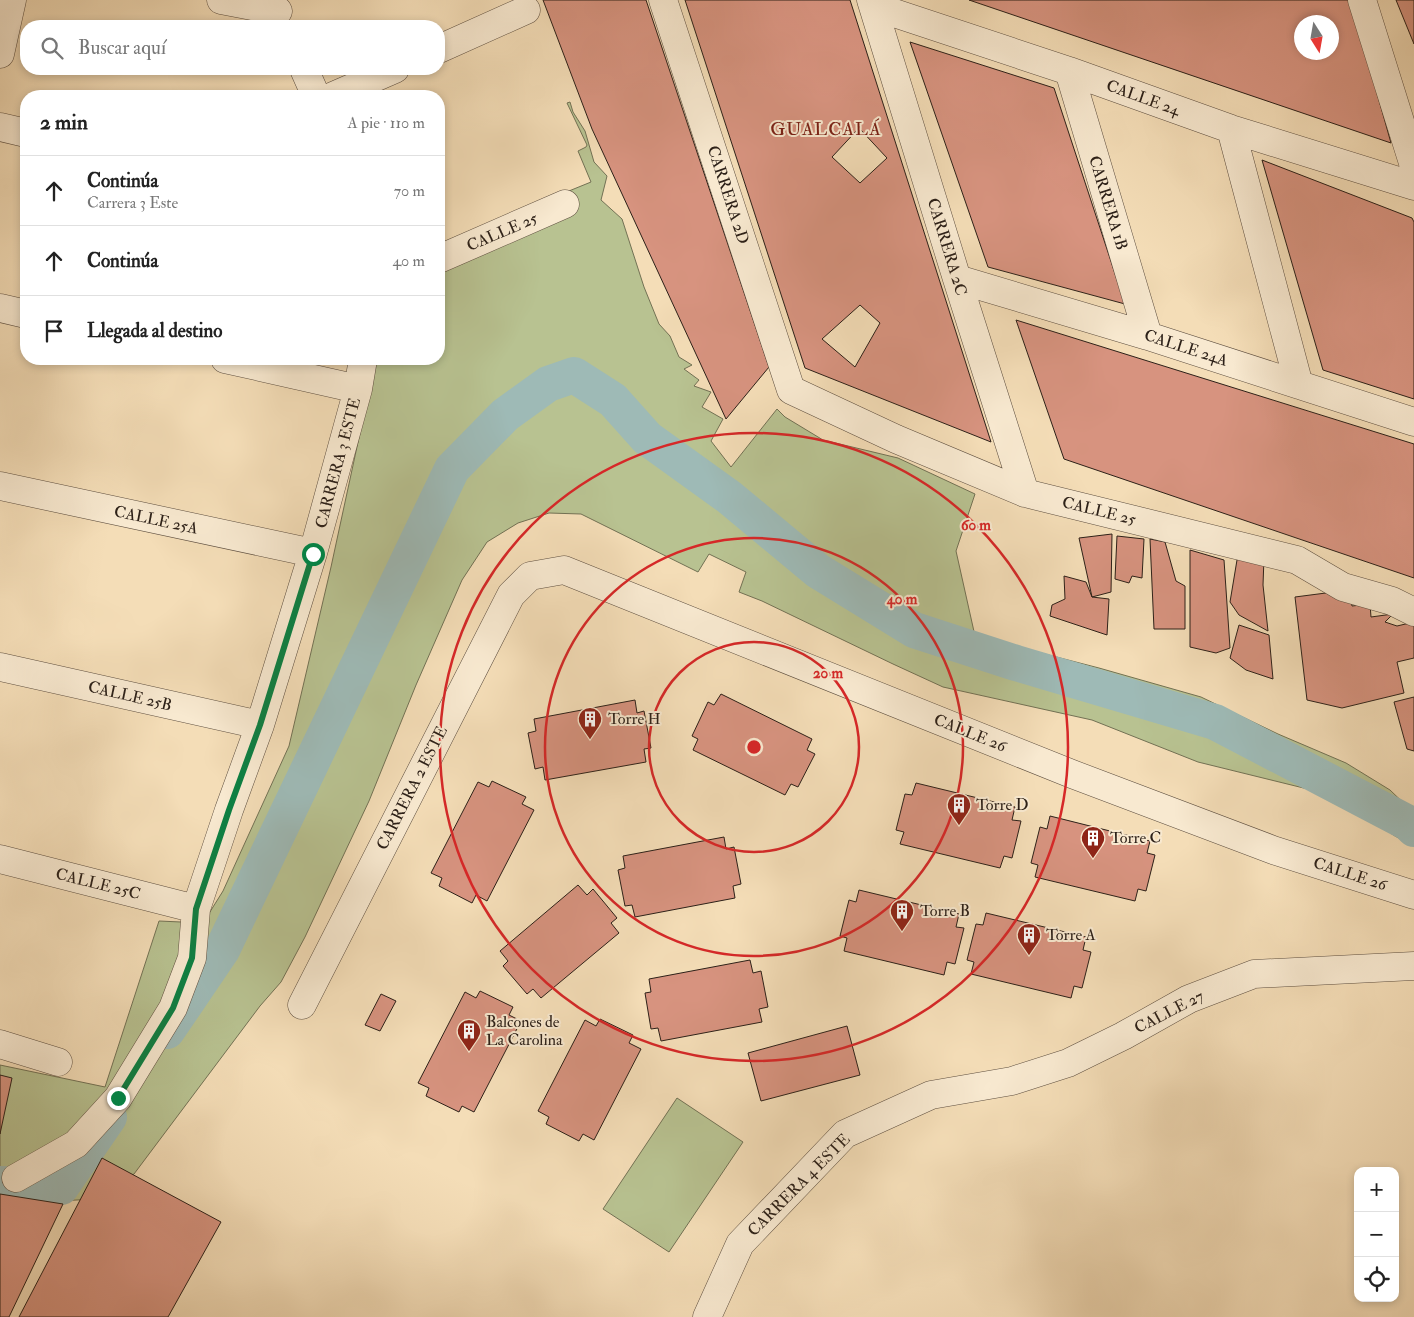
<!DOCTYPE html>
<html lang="es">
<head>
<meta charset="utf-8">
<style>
	body { margin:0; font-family:"IM FELL Double Pica",serif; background:#f2f2f2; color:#222 }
	.controls { position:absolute; right:15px; bottom:15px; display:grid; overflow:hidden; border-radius:10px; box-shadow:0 2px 8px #0003 }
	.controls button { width:45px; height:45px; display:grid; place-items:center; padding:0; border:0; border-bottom:1px solid #e0e0e0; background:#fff; color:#222; font:25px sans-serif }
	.compass { position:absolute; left:1294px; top:15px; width:45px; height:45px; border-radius:50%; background:#fff; box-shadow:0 2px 8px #0003; rotate:169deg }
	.stop { position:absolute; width:15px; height:15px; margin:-11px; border:4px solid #0b8043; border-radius:50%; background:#fff }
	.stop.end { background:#0b8043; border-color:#fff; box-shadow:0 1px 5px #0008 }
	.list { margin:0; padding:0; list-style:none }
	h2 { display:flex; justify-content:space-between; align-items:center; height:65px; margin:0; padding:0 20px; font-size:21px }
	h2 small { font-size:16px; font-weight:400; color:#767676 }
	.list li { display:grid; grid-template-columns:32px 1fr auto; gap:15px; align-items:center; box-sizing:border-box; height:70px; padding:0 20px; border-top:1px solid #e0e0e0 }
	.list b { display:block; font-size:19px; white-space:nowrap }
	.list p { margin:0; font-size:16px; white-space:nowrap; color:#767676 }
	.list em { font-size:16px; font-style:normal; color:#767676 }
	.icon { flex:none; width:28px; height:28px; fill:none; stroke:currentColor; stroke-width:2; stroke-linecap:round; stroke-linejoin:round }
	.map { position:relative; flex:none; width:1414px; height:1317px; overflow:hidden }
	.search { position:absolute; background:#fff; box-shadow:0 2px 8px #0003; left:20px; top:20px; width:425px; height:55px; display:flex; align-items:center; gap:12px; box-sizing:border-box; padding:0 18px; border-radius:20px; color:#767676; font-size:19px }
	.panel { position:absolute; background:#fff; box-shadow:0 2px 8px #0003; left:20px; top:90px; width:425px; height:275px; border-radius:20px }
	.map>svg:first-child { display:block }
	.green { fill:#b8c291; stroke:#727154 }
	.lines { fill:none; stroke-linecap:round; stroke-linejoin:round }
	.canal { stroke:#9ebab6; stroke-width:36 }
	.building { fill:#d7937f; stroke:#2c2018; fill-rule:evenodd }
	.minor-casing { stroke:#5e4f40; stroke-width:29 }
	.minor { stroke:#f8e9d0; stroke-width:28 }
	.route { stroke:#0b8043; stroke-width:6 }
	.ring { fill:none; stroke:#d62828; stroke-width:2.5 }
	.labels { text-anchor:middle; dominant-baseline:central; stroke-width:4; stroke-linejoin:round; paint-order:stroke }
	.street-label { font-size:16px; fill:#2c2018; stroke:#f8e9d0 }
	.poi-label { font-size:16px; fill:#2c2018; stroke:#f8e9d0; text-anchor:start }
	.neighbourhood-label { font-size:18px; letter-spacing:1px; fill:#7a1f14; stroke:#f8e9d0 }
	.centre { fill:#d62828; stroke:#f8e9d0; stroke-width:2.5 }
	.ring-label { font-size:15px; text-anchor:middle; font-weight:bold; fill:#d62828; stroke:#f8e9d0; stroke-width:4; stroke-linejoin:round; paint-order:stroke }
</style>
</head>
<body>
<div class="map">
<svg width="1414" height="1317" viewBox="0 0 1414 1317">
	<rect width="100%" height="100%" fill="#f4ddb7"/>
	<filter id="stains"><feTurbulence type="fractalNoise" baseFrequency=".004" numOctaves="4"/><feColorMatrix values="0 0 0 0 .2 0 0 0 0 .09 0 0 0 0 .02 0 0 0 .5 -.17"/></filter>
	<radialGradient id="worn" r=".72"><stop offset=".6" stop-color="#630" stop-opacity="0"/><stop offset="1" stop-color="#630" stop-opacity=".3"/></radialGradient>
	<path class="green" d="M570,102l3,10 12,19 9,31 13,14 -6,24 21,19 22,68 15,37 11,12 9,21 13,8 -8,4 15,11 -5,6 17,6 -9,15 21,12 -12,22 20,26 46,-58 8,8 38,23 75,18 77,36 -19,57 19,85 124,32 102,29 77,37 68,29 44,27 24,23v33l-19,-10 -63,-41 -134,-33 -106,-42 -149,-33 -50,-23 -131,-63 -23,-9 7,-20 -37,-18 -11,18 -117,-58 -32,-1 -31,10 -31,19 -25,38 -46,105 -47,116 -64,136 -24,45 -21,24 -126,168 -38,25 -38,2 -49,-24 -9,-2v-110l105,22 54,-166 44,2 20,-32 66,-145 42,-179 45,-208h63v-115l152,-62 -13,-31 8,-4 1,-2 -20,-42z
		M677,1098l66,44 -74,110 -66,-43z"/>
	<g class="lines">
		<path class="canal" d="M167,1031l55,-81 230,-481 53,-54 43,-31 26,-9 39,25 34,38 82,59 89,74 96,59 102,33 199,59 193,101 6,6
			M0,1184l61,3 48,-70"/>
	</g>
	<path class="building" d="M543,0h103l123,367 -43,52 -134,-290z
		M685,0h165l141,442 -186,-74z
		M969,0h382l40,143zM1302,22h30v30h-30z
		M1396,0h18v44z
		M910,42l144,46 71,216 -137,-37z
		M859,128l28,30 -27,25 -28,-26z
		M1262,160l150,58 2,4v177l-91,-29z
		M860,305l20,18 -25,44 -33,-28z
		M1016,320l398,124v134l-350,-119z
		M1112,534l-1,58 -19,5 -13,-59z
		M1117,536l27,3 -2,39 -10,-2 -3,7 -14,-4z
		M1150,539l15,3 11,39 9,5v43h-31z
		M1190,550l34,10 6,88 -14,5 -26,-6z
		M1241,552l23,6 -1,27 5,46 -29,-16 -9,-13 7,-42z
		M1064,576l22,6 6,15 17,2 -2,36 -57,-19 2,-11 13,-6z
		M1349,590l3,16 18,-2 1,13 22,-3 -8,8 12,4 17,-4v36l-17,4 7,31 -62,15 -35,-8 -12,-103z
		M1239,625l30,10 4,44 -27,-9 -16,-12z
		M721,694l91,45 -5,11 8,4 -17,33 -7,-3 -6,11 -92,-45 5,-11 -6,-3 16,-34 6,3z
		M1414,697v54l-7,-2 -13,-47z
		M635,700l2,13 7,-2 7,37 -7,1 2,13 -101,18 -2,-13 -8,2 -7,-36 8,-2 -2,-12z
		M492,781l34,16 -4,7 12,6 -47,91 -11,-6 -4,8 -33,-17 3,-8 -11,-5 47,-91 11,5z
		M916,783l99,24 -3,13 9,1 -9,37 -8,-2 -4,12 -100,-24 4,-12 -8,-2 9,-36 7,1z
		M1050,816l100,25 -3,12 8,2 -9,36 -8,-2 -3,12 -100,-24 3,-12 -7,-2 9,-36 7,2z
		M724,837l2,12 8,-2 7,37 -8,2 2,12 -100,19 -3,-12 -7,1 -7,-36 7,-2 -2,-12z
		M578,885l9,10 6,-6 24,29 -6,5 8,10 -78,65 -8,-9 -6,5 -24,-28 5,-5 -8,-10z
		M859,890l100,24 -3,13 8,1 -9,36 -8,-2 -3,13 -100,-24 3,-13 -7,-2 9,-36 7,2z
		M986,913l100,24 -3,13 8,2 -9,36 -8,-2 -3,12 -100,-24 3,-12 -7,-2 9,-36 7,1z
		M750,960l3,13 8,-2 7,36 -9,2 3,13 -101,19 -3,-13 -7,1 -6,-36 6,-1 -2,-13z
		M480,991l33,16 -4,8 12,6 -47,91 -12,-6 -3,6 -33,-16 3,-8 -11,-5 47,-91 11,6z
		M381,994l15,7 -16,30 -15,-6z
		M600,1019l33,16 -4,8 12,6 -47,91 -11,-6 -4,7 -33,-17 3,-7 -11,-6 47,-91 11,6z
		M847,1026l13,49 -99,26 -13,-48z
		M0,1075l12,3 -12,56z
		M102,1158l119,64 -53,95h-149z
		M0,1194l63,10 -54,113h-9z"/>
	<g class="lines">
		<g class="minor-casing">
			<path id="minor" d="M221,0l57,11
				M663,0l128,390 105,49 129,54 272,67 46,27 49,14 22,11
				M871,0l86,279 68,214
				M1362,0l52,166
				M873,6l196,65 162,58 183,57
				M439,49l87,-39
				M0,54l12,-54
				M304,69l12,27
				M1069,71l79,265
				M333,96l62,-27
				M0,127l26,6
				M1231,129l68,256
				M439,259l126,-55
				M957,279l191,57 266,86
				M0,308l26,6
				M225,359l133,30
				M0,486l313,67
				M0,667l260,58
				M0,859l196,50
				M302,1005l209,-410 19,-19 34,-6 508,204 201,76 141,45
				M0,1044l58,18
				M16,1178l60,-34 42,-46 55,-90 19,-50 4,-49 33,-99 31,-85 53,-172 45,-164 5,-30
				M707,1317l33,-73 105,-110 86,-39 81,-14 56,-18 55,-27 66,-37 65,-25 160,-8"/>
		</g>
		<use href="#minor" class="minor"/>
	</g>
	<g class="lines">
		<path class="route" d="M118,1098l55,-90 19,-50 4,-49 33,-99 31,-85 53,-171"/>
	</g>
	<g class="ring">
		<circle cx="754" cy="747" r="105"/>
		<circle cx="754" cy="747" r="209"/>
		<circle cx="754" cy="747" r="314"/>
	</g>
	<defs>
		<g id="building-pin" transform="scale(1.25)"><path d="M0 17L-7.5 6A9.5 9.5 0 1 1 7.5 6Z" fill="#8f2418" stroke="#f8e9d0"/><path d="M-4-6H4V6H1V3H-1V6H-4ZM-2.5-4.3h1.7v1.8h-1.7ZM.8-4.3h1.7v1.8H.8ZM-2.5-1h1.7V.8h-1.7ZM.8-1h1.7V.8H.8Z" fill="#fff"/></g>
	</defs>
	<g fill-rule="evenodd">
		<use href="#building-pin" x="590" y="719"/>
		<use href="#building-pin" x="959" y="805"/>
		<use href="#building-pin" x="1093" y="838"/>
		<use href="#building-pin" x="902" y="911"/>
		<use href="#building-pin" x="1029" y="935"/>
		<use href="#building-pin" x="469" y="1031"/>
	</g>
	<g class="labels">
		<g class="street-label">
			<text transform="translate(1143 98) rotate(20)">CALLE 24</text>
			<text transform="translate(728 195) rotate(72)">CARRERA 2D</text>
			<text transform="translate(1108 203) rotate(73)">CARRERA 1B</text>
			<text transform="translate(502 232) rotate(-23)">CALLE 25</text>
			<text transform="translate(947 247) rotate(73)">CARRERA 2C</text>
			<text transform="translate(1186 348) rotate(18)">CALLE 24A</text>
			<text transform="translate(338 463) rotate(-75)">CARRERA 3 ESTE</text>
			<text transform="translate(1099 511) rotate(14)">CALLE 25</text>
			<text transform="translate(156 520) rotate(12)">CALLE 25A</text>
			<text transform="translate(130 696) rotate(13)">CALLE 25B</text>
			<text transform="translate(970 733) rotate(22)">CALLE 26</text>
			<text transform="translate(412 788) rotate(-63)">CARRERA 2 ESTE</text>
			<text transform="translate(1350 874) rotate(18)">CALLE 26</text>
			<text transform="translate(98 884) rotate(14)">CALLE 25C</text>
			<text transform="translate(1169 1012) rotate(-27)">CALLE 27</text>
			<text transform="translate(799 1185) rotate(-45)">CARRERA 4 ESTE</text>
		</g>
		<g class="poi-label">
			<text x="608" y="719">Torre H</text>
			<text x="976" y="805">Torre D</text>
			<text x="1110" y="838">Torre C</text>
			<text x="920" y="911">Torre B</text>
			<text x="1046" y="935">Torre A</text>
			<text x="486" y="1022">Balcones de<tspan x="486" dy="18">La Carolina</tspan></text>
		</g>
		<g class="neighbourhood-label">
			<text x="826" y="129">GUALCALÁ</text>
		</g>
	</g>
	<circle cx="754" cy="747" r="8" class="centre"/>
	<g class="ring-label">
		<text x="976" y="530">60 m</text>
		<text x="902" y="604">40 m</text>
		<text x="828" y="678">20 m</text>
	</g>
	<rect width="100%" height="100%" filter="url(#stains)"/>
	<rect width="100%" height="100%" fill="url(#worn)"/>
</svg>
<div class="controls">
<button>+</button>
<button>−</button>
<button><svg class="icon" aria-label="locate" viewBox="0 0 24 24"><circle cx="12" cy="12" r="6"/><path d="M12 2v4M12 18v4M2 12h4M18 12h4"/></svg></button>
</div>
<svg class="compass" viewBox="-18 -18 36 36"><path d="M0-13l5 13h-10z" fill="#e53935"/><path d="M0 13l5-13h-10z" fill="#767676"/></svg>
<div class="stop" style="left:313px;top:554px"></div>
<div class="stop end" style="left:118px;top:1098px"></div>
<div class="search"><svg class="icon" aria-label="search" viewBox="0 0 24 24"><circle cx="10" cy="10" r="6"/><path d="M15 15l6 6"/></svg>Buscar aquí</div>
<section class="panel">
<h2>2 min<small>A pie · 110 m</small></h2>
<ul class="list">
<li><svg class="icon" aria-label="ahead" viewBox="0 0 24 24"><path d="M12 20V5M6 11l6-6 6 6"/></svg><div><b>Continúa</b><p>Carrera 3 Este</p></div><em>70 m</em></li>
<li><svg class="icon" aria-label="ahead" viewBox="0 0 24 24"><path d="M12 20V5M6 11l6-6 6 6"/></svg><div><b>Continúa</b></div><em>40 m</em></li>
<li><svg class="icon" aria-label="arrive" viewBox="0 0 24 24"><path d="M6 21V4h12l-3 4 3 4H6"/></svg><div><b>Llegada al destino</b></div></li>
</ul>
</section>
</div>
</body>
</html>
